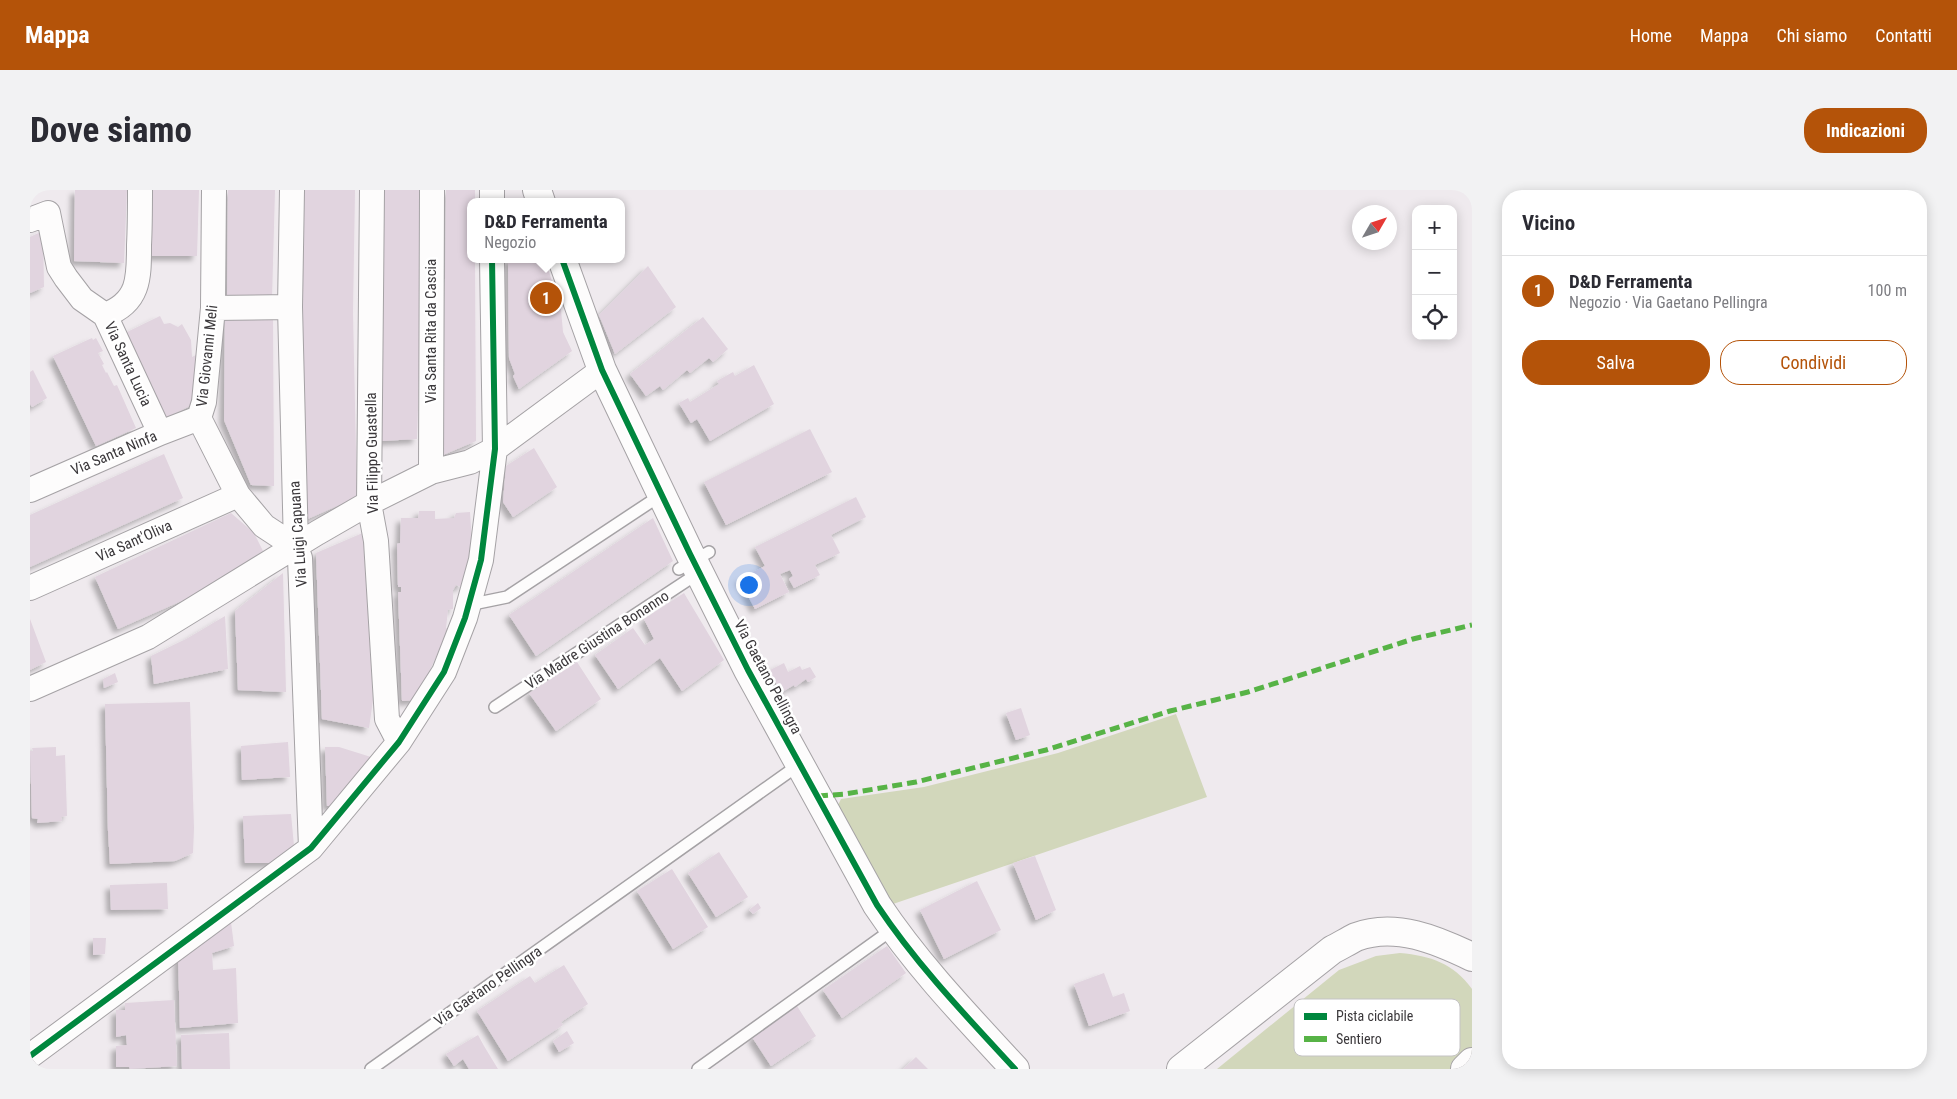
<!DOCTYPE html>
<html lang="it">
<head>
<meta charset="utf-8">
<style>
	body { margin:0; font-family:"Roboto Condensed",sans-serif; background:#f2f2f3; color:#2b2b33 }
	.controls { position:absolute; right:15px; top:15px; display:grid; overflow:hidden; border-radius:10px; box-shadow:0 2px 12px #0003 }
	.controls button { width:45px; height:45px; display:grid; place-items:center; padding:0; border:0; border-bottom:1px solid #e1e1e2; background:#fff; color:#2b2b33; font:25px sans-serif }
	.compass { position:absolute; left:1322px; top:15px; width:45px; height:45px; border-radius:50%; background:#fff; box-shadow:0 2px 12px #0003; rotate:51deg }
	.you { position:absolute; left:718px; top:394px; width:18px; height:18px; margin:-12px; border:4px solid #fff; border-radius:50%; background:#1a73e8; box-shadow:0 0 0 8px #1a73e833 }
	.badge { display:grid; place-items:center; width:32px; height:32px; border-radius:50%; background:#b45309; color:#fff; font-size:16px; font-weight:700 }
	.pin { position:absolute; translate:-50% -50%; border:2px solid #fff; box-shadow:0 1px 5px #0006 }
	.popup { position:absolute; left:437px; top:8px; width:158px; height:65px; box-sizing:border-box; display:grid; place-content:center; border-radius:10px; background:#fff; filter:drop-shadow(0 1px 4px #0005); font-size:16px; white-space:nowrap; color:#7c7c81 }
	.popup b { font-size:19px; color:#2b2b33 }
	.popup::after { content:''; position:absolute; left:50%; top:100%; margin-left:-10px; border:10px solid transparent; border-top-color:#fff }
	.list { margin:0; padding:0; list-style:none }
	h2 { display:flex; justify-content:space-between; align-items:center; height:65px; margin:0; padding:0 20px; font-size:21px }
	h2 small { font-size:16px; font-weight:400; color:#7c7c81 }
	.list li { display:grid; grid-template-columns:32px 1fr auto; gap:15px; align-items:center; box-sizing:border-box; height:70px; padding:0 20px; border-top:1px solid #e1e1e2 }
	.list b { display:block; font-size:19px; white-space:nowrap }
	.list p { margin:0; font-size:16px; white-space:nowrap; color:#7c7c81 }
	.list em { font-size:16px; font-style:normal; color:#7c7c81 }
	.actions { display:flex; gap:10px; padding:15px 20px }
	.actions a { flex:1; padding:11px 0; border:1px solid #b45309; border-radius:20px; text-align:center; font-size:18px; color:#b45309 }
	.actions .main { background:#b45309; color:#fff }
	.icon { flex:none; width:28px; height:28px; fill:none; stroke:currentColor; stroke-width:2; stroke-linecap:round; stroke-linejoin:round }
	.map { position:relative; flex:none; width:1442px; height:879px; overflow:hidden; border-radius:20px }
	header { display:flex; align-items:center; gap:30px; box-sizing:border-box; height:70px; padding:0 25px; background:#b45309; color:#fff }
	header strong { font-size:24px }
	nav { display:flex; gap:28px; margin-inline-start:auto; font-size:18px }
	.intro { display:flex; align-items:center; justify-content:space-between; box-sizing:border-box; height:120px; padding:0 30px }
	h1 { margin:0; font-size:35px }
	.button { padding:12px 22px; border-radius:20px; background:#b45309; color:#fff; font-size:18px; font-weight:700 }
	main { display:flex; gap:30px; padding:0 30px }
	aside { flex:1; background:#fff; border-radius:20px; box-shadow:0 2px 12px #0003 }
	.map>svg:first-child { display:block }
	.green { fill:#d2d7bb }
	.building { fill:#e1d4df; filter:url(#shadow) }
	.lines { fill:none; stroke-linecap:round; stroke-linejoin:round }
	.lane-casing { stroke:#a5a2a5; stroke-width:14 }
	.street-casing { stroke:#a5a2a5; stroke-width:26 }
	.secondary-casing { stroke:#a5a2a5; stroke-width:30 }
	.lane { stroke:#fdfcfc; stroke-width:11 }
	.street { stroke:#fdfcfc; stroke-width:24 }
	.secondary { stroke:#fdfcfc; stroke-width:28 }
	.quiet { stroke:#57b346; stroke-width:5; stroke-dasharray:10 5; stroke-linecap:butt }
	.cycleway-casing { stroke:#fff; stroke-width:9 }
	.cycleway { stroke:#00873e; stroke-width:6 }
	.labels { text-anchor:middle; dominant-baseline:central; stroke-width:5; stroke-linejoin:round; paint-order:stroke }
	.street-label { font-size:15px; fill:#3b383b; stroke:#fff }
	.key { fill:#fff; stroke:#c4c3c4; stroke-width:1 }
	.key-label { font-size:14px; fill:#3b383b }
</style>
</head>
<body>
<header>
<strong>Mappa</strong>
<nav><a>Home</a><a>Mappa</a><a>Chi siamo</a><a>Contatti</a></nav>
</header>
<div class="intro"><h1>Dove siamo</h1><a class="button">Indicazioni</a></div>
<main>
<div class="map">
<svg width="1442" height="879" viewBox="0 0 1442 879">
	<defs>
		<filter id="shadow"><feDropShadow dx="-4.5" dy="4.5" stdDeviation="2.5" flood-color="#0004"/></filter>
	</defs>
	<rect width="100%" height="100%" fill="#efeaee"/>
	<path class="green" d="M1146,524l31,83 -314,107 -55,-99 3,-6 83,-12 134,-34z
		M1370,763c31,3 53,10 72,36v64l-19,16h-236l122,-99 37,-14z"/>
	<path class="building" d="M45,0h52l-3,73 -50,-2z
		M122,0h47l-2,66h-47z
		M198,0h47l-3,109 -45,-1z
		M274,0h51l-2,123 4,184 -56,25z
		M354,0h37v124l-4,125 -36,2z
		M416,0h29v12h-4v57h4l1,182 -33,14z
		M13,41l1,56 -14,6v-56z
		M478,69h37l16,51 2,22 9,19 -53,38 -6,-13 2,-2 -6,-16z
		M618,76l28,41 -61,47 -16,-39z
		M130,126l4,8 6,-1 8,4 4,-3 9,16 1,17 6,-3 -2,49 -33,16 -40,-85z
		M195,126h48l1,170 -23,-1 -27,-65z
		M673,127l25,32 -15,13 -4,-4 -19,15 -3,-3 -24,20 -3,-4 -14,10 -16,-22z
		M62,148l1,2 3,-2 7,13 -5,2 6,11 -2,1 4,8 1,-1 7,14 3,-1 19,43 -40,18 -43,-90z
		M724,175l20,39 -64,37 -13,-22 -6,4 -12,-20 9,-5 2,4 29,-18 -2,-3 16,-9 2,4z
		M3,180l14,28 -15,9 -2,-3v-32z
		M780,239l22,43 -106,53 -22,-43z
		M504,258l23,39 -44,30 -10,-15 3,-36z
		M134,264l19,44 -153,69v-52z
		M826,307l10,20 -35,18 9,18 -25,12 5,10 -26,13 -5,-9 4,-3 -3,-6 -10,4 9,18 -34,17 -16,-30 26,-13 -10,-19z
		M389,321h16v8l19,-1 2,-5 14,-1 2,32 -11,43 -5,-2 -3,5v19l-5,1 -2,18 2,1 -31,71 -15,1 -4,-109h3v-5h-3l-1,-43 3,-1 1,-25h17z
		M201,323l23,20 9,18 -77,48 -68,30 -23,-52z
		M623,328l20,43 -137,95 -27,-41z
		M335,342l8,168 -4,28 -47,-9 -6,-166z
		M253,383l3,119 -48,-2 -3,-79z
		M654,403l40,67 -42,31 -22,-33 -42,31 -23,-34 38,-27 12,17 9,-6 -10,-20z
		M195,426l3,53 -74,15 -3,-28 37,-18z
		M0,429l16,43 -16,8z
		M547,472l24,37 -45,32 -27,-38z
		M754,473l4,9 12,-6 2,4 8,-3 6,10 -8,5 -2,-3 -11,8 -1,-2 -12,7 -14,-21z
		M85,483l3,9 -14,6 -1,-9z
		M160,512l4,126 -1,25 -18,8 -65,3 -2,-33 -3,-127z
		M991,518l9,27 -14,5 -10,-27z
		M258,552l2,35 -48,3 -1,-34z
		M26,557v9l9,-1 2,61 -6,1 1,4 -25,2 1,-4 -6,-1 -2,-67h3l-1,-3z
		M295,557h14l32,10 -29,49h-15z
		M261,624l3,32 -16,17h-33l-2,-47z
		M689,662l29,45 -32,20 -28,-44z
		M1005,666l21,54 -20,10 -23,-57z
		M642,679l36,58 -35,22 -36,-58z
		M947,691l24,49 -57,29 -24,-49z
		M137,693l1,26 -57,1 -1,-25z
		M728,713l3,5 -8,6 -4,-4z
		M201,732l3,24 -22,7 1,17 23,-2 2,55 -58,5 -2,-73z
		M63,748h13l-1,16 -12,1z
		M857,756l19,27 -64,45 -19,-28z
		M534,775l24,39 -27,18 2,3 -55,36 -31,-50 53,-35 5,7z
		M1074,783l9,24 11,-4 6,18 -41,15 -15,-42z
		M144,810l3,66 -47,3 -1,-2h-13v-21l11,-1 -1,-10 -10,2v-27h9v-7z
		M767,816l19,30 -45,30 -19,-29z
		M537,841l7,12 -15,9 -6,-11z
		M199,843l1,36h-48l-1,-34z
		M448,845l6,11 14,23h-29l-6,-10 -9,7 -8,-12z
		M886,867l12,12h-25z"/>
	<g class="lines">
		<g class="lane-casing">
			<path id="lane" d="M649,379l30,-17
				M438,415l39,-8 154,-102
				M465,517l205,-135
				M341,879l429,-305
				M668,879l195,-140"/>
		</g>
		<g class="street-casing">
			<path id="street" d="M184,0l-1,118 -9,94 -5,16 39,77 26,31 32,21
				M262,0l-2,117 6,240 4,11 11,290
				M342,0l-3,313 7,38 11,178 12,23
				M462,0v12
				M0,30l18,-7 11,54 7,11 16,21 23,16 55,118
				M183,118l77,-1
				M75,125c35,-13 34,-38 34,-70 1,-19 1,-37 1,-55
				M401,282l1,-282
				M0,300l130,-57 39,-15
				M0,398l208,-93
				M0,499l118,-52 169,-104 52,-30 62,-31 39,-10 25,-13 107,-79
				M0,866l281,-208 88,-106 45,-70 21,-54 16,-58 14,-111 -3,-190"/>
		</g>
		<g class="secondary-casing">
			<path id="secondary" d="M507,0l4,12
				M532,69l40,111 88,184 58,116 129,235c40,60 89,111 138,164
				M1151,879l151,-119c8,-4 16,-9 24,-13 39,-15 81,3 116,20
				M1435,879l7,-7"/>
		</g>
		<use href="#lane" class="lane"/>
		<use href="#street" class="street"/>
		<use href="#secondary" class="secondary"/>
		<path class="quiet" d="M788,606l27,-2 71,-12 130,-32 124,-39 78,-19 165,-53 59,-14"/>
		<g class="cycleway-casing">
			<path id="cycleway" d="M532,69l40,111 88,184 58,116 129,235c40,60 89,111 138,164
				M0,866l281,-208 88,-106 45,-70 21,-54 16,-58 14,-111 -3,-190"/>
		</g>
		<use href="#cycleway" class="cycleway"/>
	</g>
	<g class="labels">
		<g class="street-label">
			<text transform="translate(401 141) rotate(-90)">Via Santa Rita da Cascia</text>
			<text transform="translate(177 166) rotate(-84)">Via Giovanni Meli</text>
			<text transform="translate(98 174) rotate(65)">Via Santa Lucia</text>
			<text transform="translate(84 263) rotate(-23)">Via Santa Ninfa</text>
			<text transform="translate(342 263) rotate(-91)">Via Filippo Guastella</text>
			<text transform="translate(268 344) rotate(-94)">Via Luigi Capuana</text>
			<text transform="translate(104 351) rotate(-24)">Via Sant'Oliva</text>
			<text transform="translate(567 450) rotate(-33)">Via Madre Giustina Bonanno</text>
			<text transform="translate(738 487) rotate(62)">Via Gaetano Pellingra</text>
			<text transform="translate(458 796) rotate(-35)">Via Gaetano Pellingra</text>
		</g>
	</g>
	<rect x="1264" y="809" width="166" height="57" rx="8" class="key"/>
	<rect x="1274" y="823" width="23" height="7" fill="#00873e"/>
	<rect x="1274" y="846" width="23" height="6" fill="#57b346"/>
	<g class="key-label">
		<text x="1306" y="831">Pista ciclabile</text>
		<text x="1306" y="854">Sentiero</text>
	</g>
</svg>
<div class="controls">
<button>+</button>
<button>−</button>
<button><svg class="icon" aria-label="locate" viewBox="0 0 24 24"><circle cx="12" cy="12" r="6"/><path d="M12 2v4M12 18v4M2 12h4M18 12h4"/></svg></button>
</div>
<svg class="compass" viewBox="-18 -18 36 36"><path d="M0-13l5 13h-10z" fill="#e53935"/><path d="M0 13l5-13h-10z" fill="#7c7c81"/></svg>
<div class="you"></div>
<div class="pin badge" style="left:516px;top:108px">1</div>
<div class="popup"><b>D&amp;D Ferramenta</b>Negozio</div>
</div>
<aside>
<h2>Vicino<small></small></h2>
<ul class="list">
<li><span class="badge">1</span><div><b>D&amp;D Ferramenta</b><p>Negozio · Via Gaetano Pellingra</p></div><em>100 m</em></li>
</ul>
<div class="actions"><a class="main">Salva</a><a>Condividi</a></div>
</aside>
</main>
</body>
</html>
